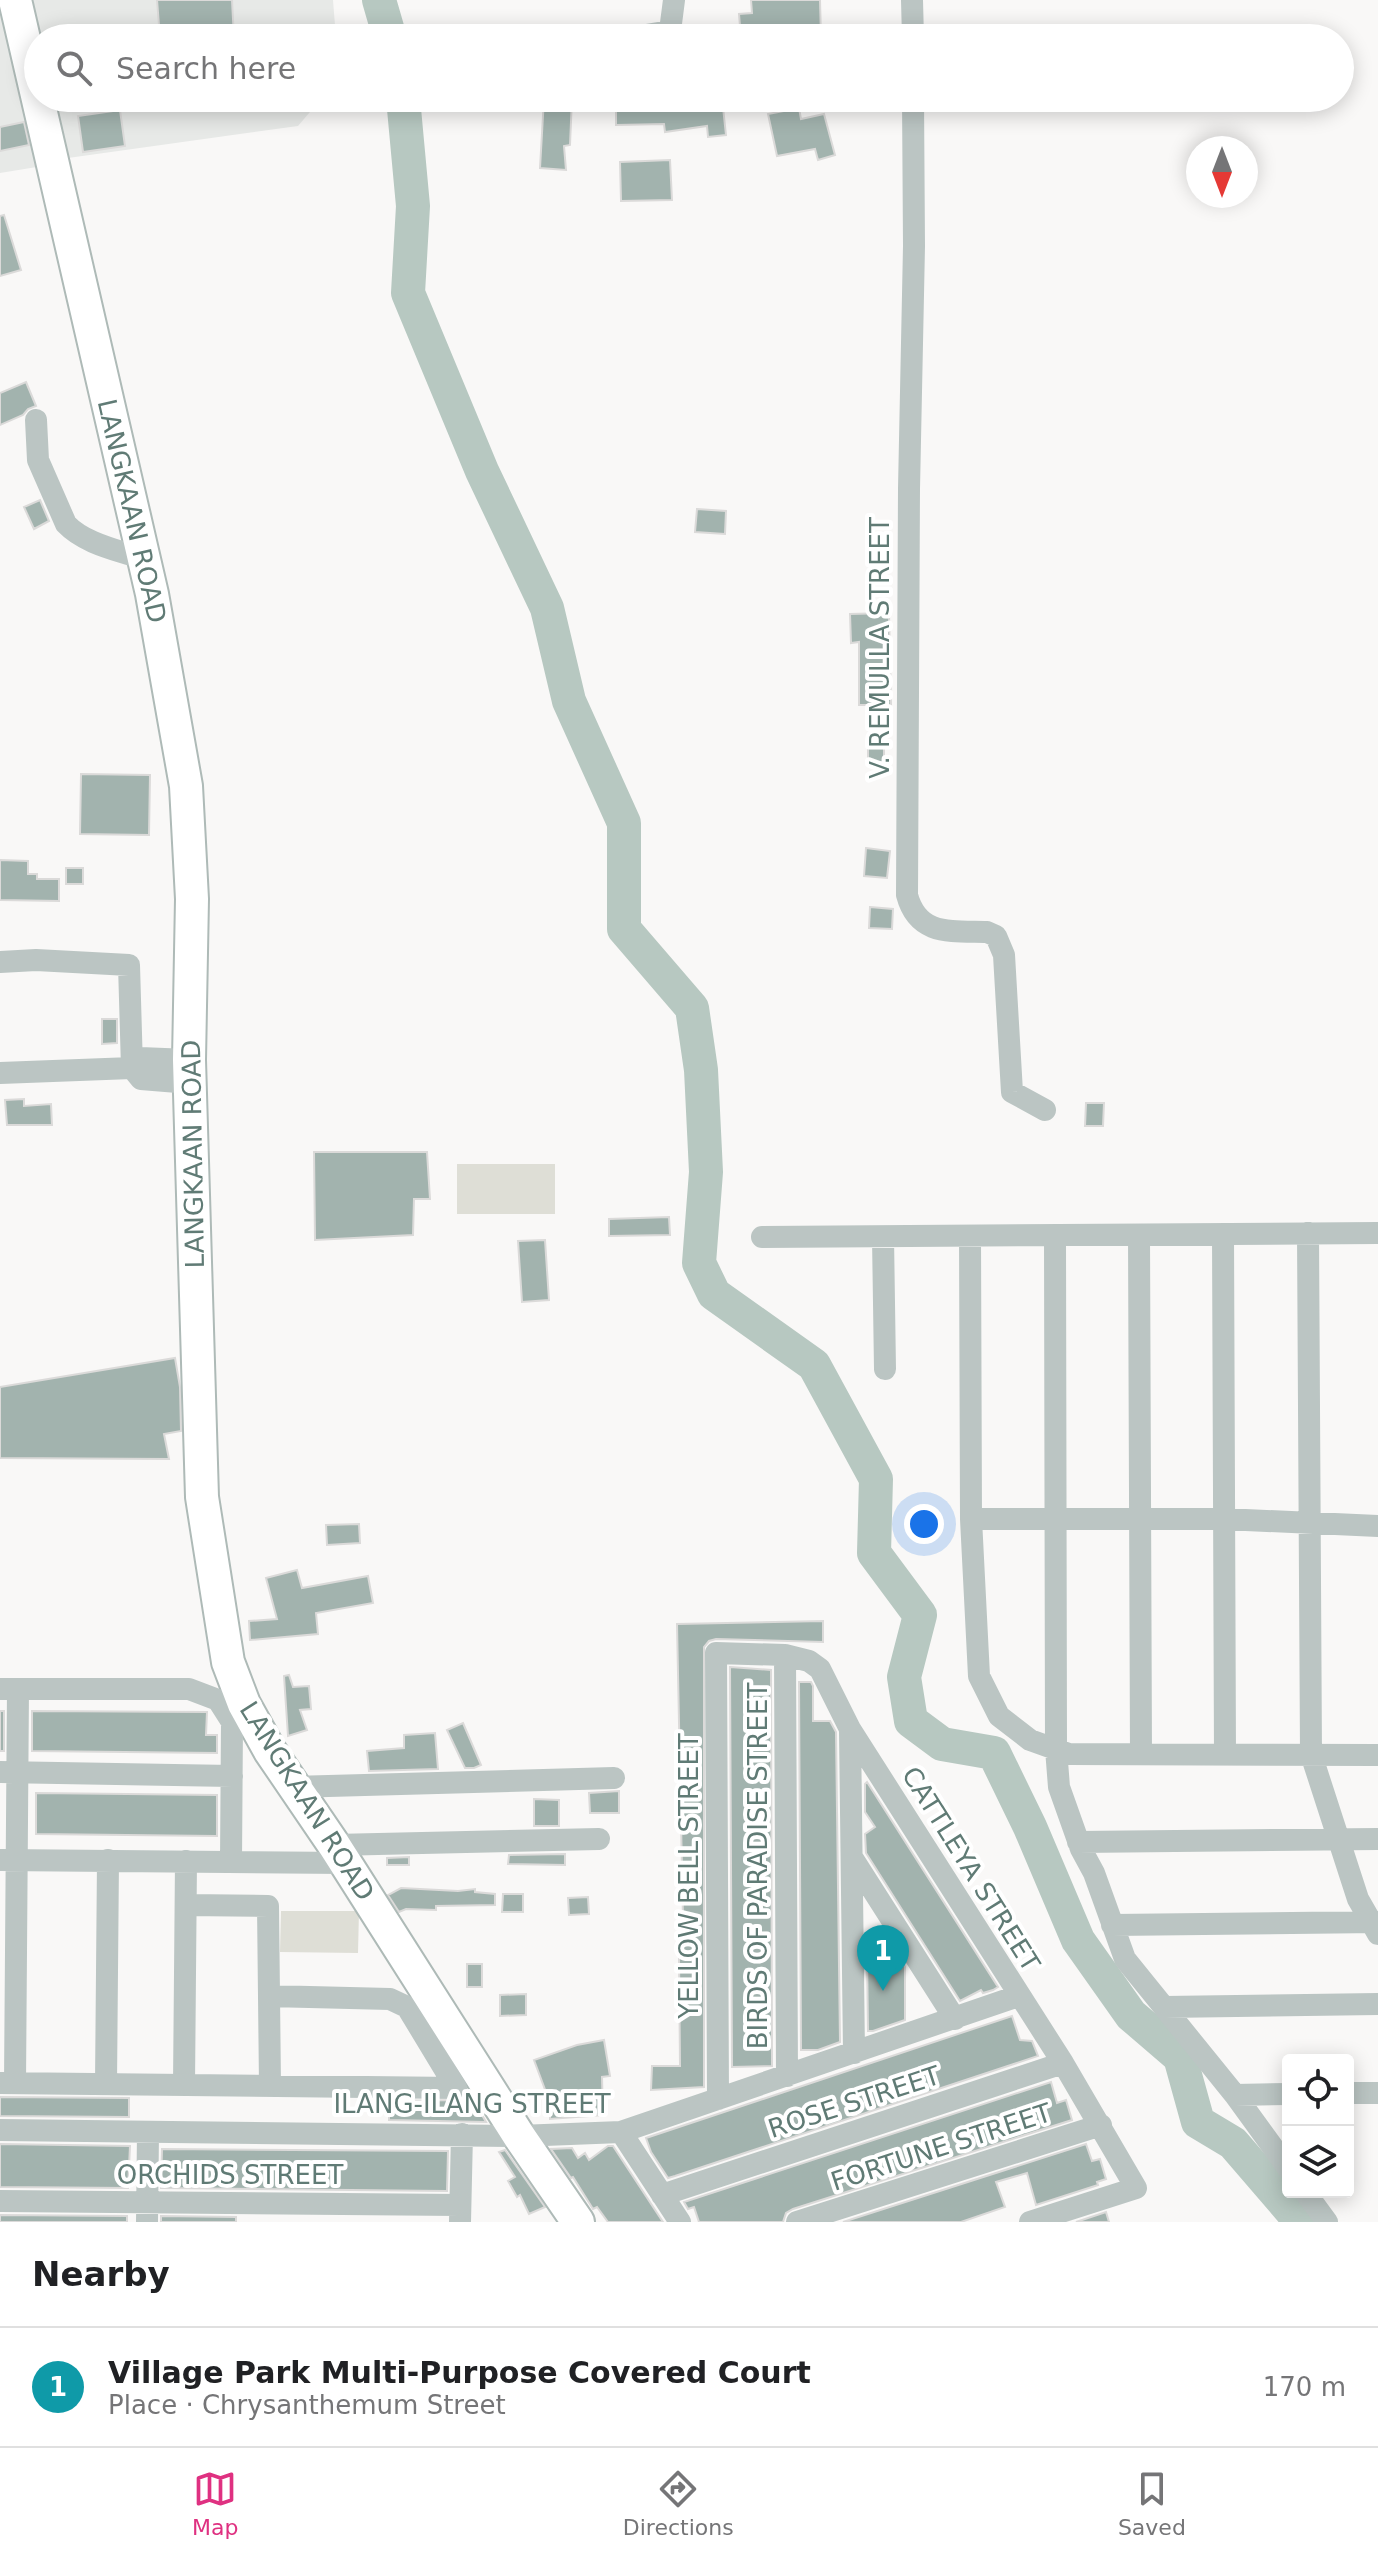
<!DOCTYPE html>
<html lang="en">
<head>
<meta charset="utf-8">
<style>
	body { margin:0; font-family:"DejaVu Sans",sans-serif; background:#f6f6f6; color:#202124 }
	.controls { position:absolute; right:24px; bottom:24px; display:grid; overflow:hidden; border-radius:8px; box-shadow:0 4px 20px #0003 }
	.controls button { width:72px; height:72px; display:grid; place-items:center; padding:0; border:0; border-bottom:2px solid #e0e0e0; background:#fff; color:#202124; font:40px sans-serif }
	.compass { position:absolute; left:1186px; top:136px; width:72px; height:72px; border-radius:50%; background:#fff; box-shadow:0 4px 20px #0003; rotate:180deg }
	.you { position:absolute; left:924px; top:1524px; width:28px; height:28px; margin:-20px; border:6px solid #fff; border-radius:50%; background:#1a73e8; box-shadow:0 0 0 12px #1a73e833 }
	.badge { display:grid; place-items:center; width:52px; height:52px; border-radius:50%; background:#df3181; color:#fff; font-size:26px; font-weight:700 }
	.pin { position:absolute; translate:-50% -66px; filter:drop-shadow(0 2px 4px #0008) }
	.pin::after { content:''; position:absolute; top:42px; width:28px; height:24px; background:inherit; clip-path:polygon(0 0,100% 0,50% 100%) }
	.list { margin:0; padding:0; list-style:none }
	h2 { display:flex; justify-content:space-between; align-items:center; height:104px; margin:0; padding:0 32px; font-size:34px }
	h2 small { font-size:26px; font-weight:400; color:#757577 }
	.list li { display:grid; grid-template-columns:52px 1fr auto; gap:24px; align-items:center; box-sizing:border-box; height:120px; padding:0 32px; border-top:2px solid #e0e0e0 }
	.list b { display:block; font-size:30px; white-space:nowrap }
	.list p { margin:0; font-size:26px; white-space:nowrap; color:#757577 }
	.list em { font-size:26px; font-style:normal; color:#757577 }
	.icon { flex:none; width:44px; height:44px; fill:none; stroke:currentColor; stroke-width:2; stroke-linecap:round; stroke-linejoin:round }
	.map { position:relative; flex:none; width:1378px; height:2222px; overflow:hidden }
	.search { position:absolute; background:#fff; box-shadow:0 4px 20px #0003; left:24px; right:24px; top:24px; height:88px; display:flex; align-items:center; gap:20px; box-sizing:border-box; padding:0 28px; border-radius:44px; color:#757577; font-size:30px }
	.sheet { height:224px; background:#fff }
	nav { display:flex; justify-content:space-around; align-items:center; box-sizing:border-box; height:112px; border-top:2px solid #e0e0e0; background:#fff; font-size:22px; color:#757577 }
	nav a { display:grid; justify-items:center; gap:4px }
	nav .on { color:#df3181 }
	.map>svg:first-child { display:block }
	.built { fill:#e7e9e7 }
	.green { fill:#deded6 }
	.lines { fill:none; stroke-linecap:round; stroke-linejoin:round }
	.river { stroke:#b7c8c1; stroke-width:34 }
	.building { fill:#a2b3ae; stroke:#dbdad9; stroke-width:2 }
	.secondary-casing { stroke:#aebab7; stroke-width:36 }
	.street { stroke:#bbc5c3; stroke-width:22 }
	.secondary { stroke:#fff; stroke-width:32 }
	.labels { text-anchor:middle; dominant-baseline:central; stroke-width:8; stroke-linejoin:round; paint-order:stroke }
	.street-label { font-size:26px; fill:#607b75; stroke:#fff }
</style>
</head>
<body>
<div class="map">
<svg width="1378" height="2222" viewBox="0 0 1378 2222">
	<rect width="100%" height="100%" fill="#f9f8f7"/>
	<path class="built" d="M0,0l49,165 -49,8z
		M33,0h300l3,38h-295z
		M54,98h268l-24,28 -230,32z"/>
	<path class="green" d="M457,1164h98v50h-98z
		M281,1911h78l-1,42 -78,-1z"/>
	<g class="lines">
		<path class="river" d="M379,0l11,38
			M403,98l10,108 -5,87 74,178 65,137 22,93 55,122v106l68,79 9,62 5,102 -7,91 15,31 100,71 62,114 -2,74 46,62 -16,62 7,44 31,23 52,9 36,74 48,113 53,75 49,42 18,65 35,21 68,79"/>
	</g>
	<path class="building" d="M157,0h75l2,38h-74z
		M751,0h69l1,37 -80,1 -2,-24 13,-1z
		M544,98h28l-2,47 -6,1 2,24 -26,-2z
		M616,98h76l1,3 29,-3 4,37 -18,2 -1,-11 -42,6 -1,-8 -48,1z
		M799,108l2,11 23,-5 11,41 -17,5 -3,-11 -38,7 -9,-42z
		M120,110l5,36 -42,6 -5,-36z
		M24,122l5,23 -29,6v-24z
		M670,160l2,40 -51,1 -1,-39z
		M4,215l17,55 -21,6v-60z
		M26,382l10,24 -8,3 -5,6 -23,10v-32z
		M40,500l9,21 -15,8 -10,-22z
		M697,509l29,2 -1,23 -30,-2z
		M889,613l2,92h-32v-63l-8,1 -1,-29z
		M868,743h16v19h-16z
		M81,774l69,1 -1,60 -69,-1z
		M866,848l24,3 -3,27 -23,-2z
		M0,860l28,1v13h9v5h22v22l-59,-1z
		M66,868h17v16h-17z
		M870,907l23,2 -1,20 -23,-1z
		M102,1019h15v24l-15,1z
		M24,1099v7l27,-2 1,21h-45l-2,-25z
		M1086,1103h18l-1,23h-18z
		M314,1152h113l3,47h-16l-1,36 -98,5z
		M669,1217l1,18 -61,1v-17z
		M545,1240l4,60 -27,2 -4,-61z
		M175,1358l5,29 1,44 -17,3 5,25 -169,-1v-71z
		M359,1524l1,19 -33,2 -1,-20z
		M297,1570l5,18 66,-12 5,27 -57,10 2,21 -68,6 -1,-19 28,-2 -11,-41z
		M823,1621v21l-107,-3 -7,2 -5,6v440l-53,3 1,-24h28l-1,-109h4v-38l-6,-295z
		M730,1667l41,3 1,396 -40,1z
		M289,1675l4,12 16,-1 2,23 -11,1 7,20 -19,6 -4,-60z
		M799,1682h12l2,4v35h17l6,11 4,310 -22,8h-17z
		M0,1711h4v40h-4z
		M32,1711l175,1 -1,23h11v18l-185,-2z
		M463,1723l18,42 -7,3h-9l-18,-38z
		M435,1733l3,36 -69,2 -2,-20 37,-3v-13z
		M867,1782l131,205 -5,3 -10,3 -2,-3 -21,11 -94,-148 -1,-19 10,-7 -10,-15v-28z
		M619,1791v22h-29l-1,-20z
		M36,1793l181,2v41l-181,-2z
		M534,1799l25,1v26h-25z
		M565,1854v11l-57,-1 1,-9z
		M409,1857v8h-22v-7z
		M401,1888l57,3 17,-2v3l20,2v11l-59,1v4l-30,-1 -7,3 -11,-17z
		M503,1894h20v18h-21z
		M588,1897l1,17 -20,1 -1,-17z
		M867,1952h29l9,15v53l-32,11h-5z
		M467,1964h15v23h-15z
		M526,1994v21l-26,1v-21z
		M1012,2016l8,24 12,1 6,15 -363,120 -7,2 -17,-26 -5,-14z
		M604,2040l6,36 -8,1 1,38 -53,4v-16l-16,-43 43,-15z
		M1051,2082l6,21 9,-3 6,20 -279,89 -7,4 -3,9h-84l-5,-15 -6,2 -4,-7z
		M0,2097l129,1v19l-129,-1z
		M465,2100v3h10l11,19 -97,-2v-19z
		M0,2144l130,2 -2,42 -128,-1z
		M1086,2144l6,17 8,-2 6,20 -9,3 1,3 -62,20 -9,-32 -31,9 9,25 -44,15h-118z
		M608,2146h5l50,76h-55l-11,-15 -4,2 -20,-32 -2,1 -20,-29 21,-1 6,10 7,-5 4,7z
		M162,2149l286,2 -1,40 -286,-3z
		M505,2150l40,57 -16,7 -9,-19 -3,2 -9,-16 7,-4 -16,-25z
		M1106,2212l3,10h-33z
		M0,2215l127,1v6h-127z
		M161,2216l75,1v5h-75z"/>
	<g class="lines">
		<g class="secondary-casing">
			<path id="secondary" d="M15,0l137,594 34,192 6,113 -3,161 13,437 26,165 16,42 26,47 64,94 185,291 59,86"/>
		</g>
		<path class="street" d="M912,0l1,38
			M628,38l42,-7 4,-31
			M913,98l1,148 -5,243 -2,406c11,41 43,36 80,37l9,4 8,19 8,137 33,18
			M36,420l2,40 28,64c19,20 52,26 77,35
			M0,962l36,-2 93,5 3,103
			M132,1068l9,11 49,4
			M132,1068l8,-10 49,2
			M0,1073l132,-5
			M1308,1233l3,521 47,145 20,35
			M1223,1234l2,520
			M1055,1235l1,514 3,38 22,62 13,24 31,86 110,136 53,73
			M1139,1235l2,519
			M970,1236l1,283 8,157 20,40 31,24 39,14 309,1
			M762,1237l616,-4
			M883,1237l2,132
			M971,1519h253l154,7
			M785,1655l2,421
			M0,1689h189l29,11 14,22 -1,140
			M850,1730l4,323
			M0,1772l232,4
			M292,1787l322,-9
			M1078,1842l300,-3
			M334,1845l265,-6
			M853,1859l102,160
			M0,1860l346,3
			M186,1905l82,1 2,180
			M1112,1925l266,-3
			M269,1996l121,3 17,8 49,81
			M1165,2007l213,-3
			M0,2083l456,5
			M15,2083l3,-394
			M106,2084l2,-224
			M184,2085l2,-224
			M1348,2093h30
			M1235,2095l53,-1
			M718,2099l-2,-446 69,2 24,6 11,8 30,60 213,334 73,125 -106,34
			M0,2130l519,6 102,-4 397,-136
			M621,2132l59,90
			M1305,2192l22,30
			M662,2195l401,-132
			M0,2201l460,4
			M147,2222l1,-90
			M460,2222l2,-88
			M797,2222l304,-97"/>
		<use href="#secondary" class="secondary"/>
	</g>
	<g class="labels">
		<g class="street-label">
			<text transform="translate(132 511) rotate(77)">LANGKAAN ROAD</text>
			<text transform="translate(880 648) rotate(-90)">V. REMULLA STREET</text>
			<text transform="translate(193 1154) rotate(-91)">LANGKAAN ROAD</text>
			<text transform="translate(307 1801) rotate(58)">LANGKAAN ROAD</text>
			<text transform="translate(758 1866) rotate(-90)">BIRDS OF PARADISE STREET</text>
			<text transform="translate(971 1869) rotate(58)">CATTLEYA STREET</text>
			<text transform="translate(689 1876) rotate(-90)">YELLOW BELL STREET</text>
			<text transform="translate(854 2102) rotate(-18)">ROSE STREET</text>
			<text x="472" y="2104">ILANG-ILANG STREET</text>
			<text transform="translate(941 2147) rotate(-18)">FORTUNE STREET</text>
			<text x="230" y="2175">ORCHIDS STREET</text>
		</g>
	</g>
</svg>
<div class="controls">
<button><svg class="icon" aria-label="locate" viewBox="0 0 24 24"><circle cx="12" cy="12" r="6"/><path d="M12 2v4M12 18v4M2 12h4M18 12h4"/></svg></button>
<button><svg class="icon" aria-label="layers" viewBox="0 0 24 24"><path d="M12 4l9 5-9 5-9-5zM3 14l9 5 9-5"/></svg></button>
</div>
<svg class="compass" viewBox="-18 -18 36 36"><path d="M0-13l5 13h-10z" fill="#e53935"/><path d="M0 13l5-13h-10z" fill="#757577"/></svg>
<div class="you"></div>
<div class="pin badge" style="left:883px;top:1991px;background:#0f9aa8">1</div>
<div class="search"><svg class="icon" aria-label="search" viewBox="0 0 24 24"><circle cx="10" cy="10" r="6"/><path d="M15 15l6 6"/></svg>Search here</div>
</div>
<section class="sheet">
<h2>Nearby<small></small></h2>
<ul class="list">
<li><span class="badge" style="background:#0f9aa8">1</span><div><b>Village Park Multi-Purpose Covered Court</b><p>Place · Chrysanthemum Street</p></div><em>170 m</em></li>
</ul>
</section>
<nav>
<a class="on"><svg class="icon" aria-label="map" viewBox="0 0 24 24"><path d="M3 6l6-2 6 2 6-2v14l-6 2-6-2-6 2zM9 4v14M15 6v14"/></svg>Map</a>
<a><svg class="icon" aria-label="directions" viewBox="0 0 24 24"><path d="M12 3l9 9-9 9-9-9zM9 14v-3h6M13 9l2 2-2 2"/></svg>Directions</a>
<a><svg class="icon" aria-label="saved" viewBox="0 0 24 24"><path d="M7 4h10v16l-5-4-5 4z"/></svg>Saved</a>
</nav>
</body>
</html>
